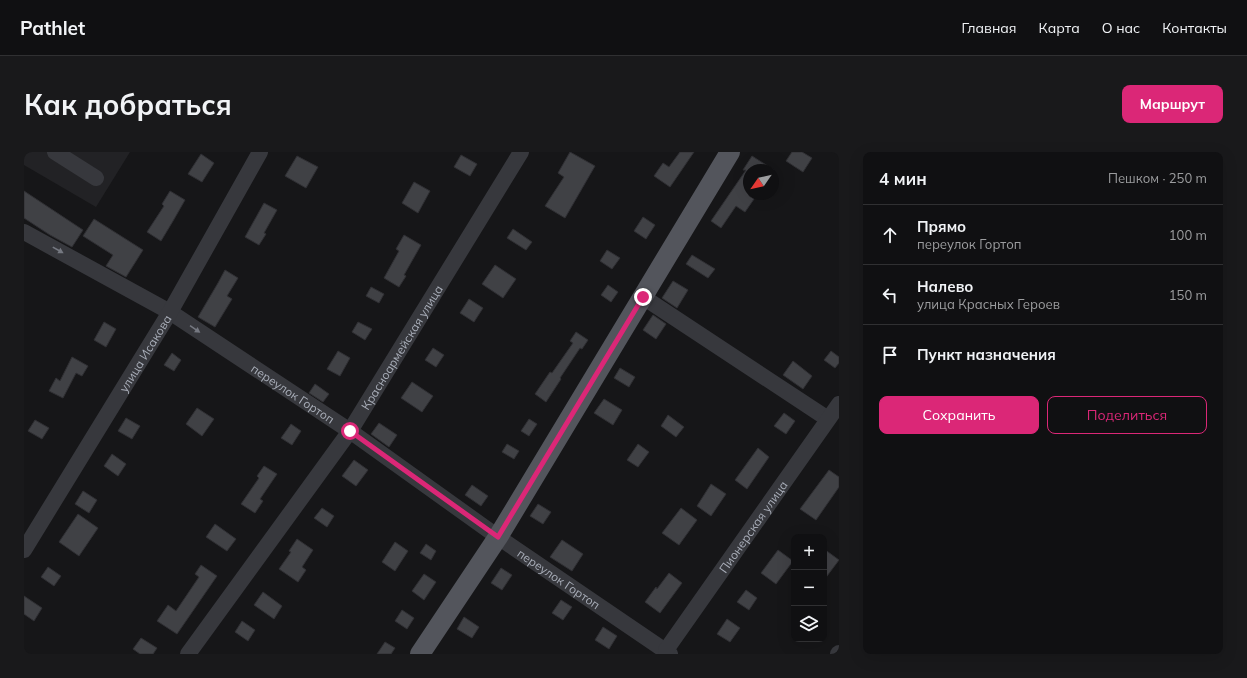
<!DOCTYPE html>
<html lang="ru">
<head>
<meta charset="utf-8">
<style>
	body { margin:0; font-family:Mulish,sans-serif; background:#19191b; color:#f1f3f6 }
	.controls { position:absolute; right:12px; bottom:12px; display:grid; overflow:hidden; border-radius:8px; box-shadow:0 4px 16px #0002 }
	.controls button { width:36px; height:36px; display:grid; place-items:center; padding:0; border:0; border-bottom:1px solid #303032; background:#101012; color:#f1f3f6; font:20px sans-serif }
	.compass { position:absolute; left:719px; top:12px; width:36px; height:36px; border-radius:50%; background:#101012; box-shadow:0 4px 16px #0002; rotate:236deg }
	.stop { position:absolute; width:12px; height:12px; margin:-9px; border:3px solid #db2777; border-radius:50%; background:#fff }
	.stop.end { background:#db2777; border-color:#fff; box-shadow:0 1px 4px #0008 }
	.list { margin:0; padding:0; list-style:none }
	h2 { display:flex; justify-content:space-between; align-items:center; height:52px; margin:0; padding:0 16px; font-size:17px }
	h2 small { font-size:13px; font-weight:400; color:#9c9d9f }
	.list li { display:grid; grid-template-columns:26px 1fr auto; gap:12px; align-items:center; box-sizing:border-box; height:60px; padding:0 16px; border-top:1px solid #303032 }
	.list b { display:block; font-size:15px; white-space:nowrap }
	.list p { margin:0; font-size:13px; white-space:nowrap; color:#9c9d9f }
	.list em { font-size:13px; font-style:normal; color:#9c9d9f }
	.actions { display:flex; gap:8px; padding:12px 16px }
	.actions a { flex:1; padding:9px 0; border:1px solid #db2777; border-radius:8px; text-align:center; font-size:14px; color:#db2777 }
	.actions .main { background:#db2777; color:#fff }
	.icon { flex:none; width:22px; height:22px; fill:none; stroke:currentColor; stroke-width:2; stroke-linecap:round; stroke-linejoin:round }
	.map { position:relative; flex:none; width:815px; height:502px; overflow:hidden; border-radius:8px }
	header { display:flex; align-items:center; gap:24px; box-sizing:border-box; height:56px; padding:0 20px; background:#101012; border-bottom:1px solid #303032 }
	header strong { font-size:19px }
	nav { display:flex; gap:22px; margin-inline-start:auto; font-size:14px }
	.intro { display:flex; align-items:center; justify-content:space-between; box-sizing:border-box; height:96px; padding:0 24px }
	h1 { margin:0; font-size:28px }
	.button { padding:10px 18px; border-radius:8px; background:#db2777; color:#fff; font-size:14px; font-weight:700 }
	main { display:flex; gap:24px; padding:0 24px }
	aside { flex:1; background:#101012; border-radius:8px; box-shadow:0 4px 16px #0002 }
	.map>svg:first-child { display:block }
	.built { fill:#222225 }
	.building { fill:#404145; stroke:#303034 }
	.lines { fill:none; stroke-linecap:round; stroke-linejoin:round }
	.minor { stroke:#37383d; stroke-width:16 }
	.major { stroke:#53555c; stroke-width:20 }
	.oneway { fill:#757881 }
	.route { stroke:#db2777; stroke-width:5 }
	.labels { text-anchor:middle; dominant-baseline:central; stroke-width:3.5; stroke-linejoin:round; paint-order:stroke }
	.street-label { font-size:12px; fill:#a8adb8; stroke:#111113 }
</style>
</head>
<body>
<header>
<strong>Pathlet</strong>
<nav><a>Главная</a><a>Карта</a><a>О нас</a><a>Контакты</a></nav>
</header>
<div class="intro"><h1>Как добраться</h1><a class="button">Маршрут</a></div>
<main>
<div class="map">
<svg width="815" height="502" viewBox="0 0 815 502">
	<rect width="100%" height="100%" fill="#161618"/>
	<path class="built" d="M0,0h106l-34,55 -72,-42z"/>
	<path class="building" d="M546,0l25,14 -30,52 -20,-12 19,-29 -6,-4z
		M656,0h14l-24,35 -16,-11 9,-13 6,4z
		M768,0h10l10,6 -9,14 -17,-11z
		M177,2l13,9 -12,19 -14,-8z
		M437,3l16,9 -7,12 -16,-9z
		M273,4l21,11 -12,21 -21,-12z
		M728,4l22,14h-25v26l5,3 -9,13 -9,-6 -15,22 -10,-7 35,-51h-3z
		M390,30l16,9 -12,22 -16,-10z
		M0,39l59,39 -11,17 -22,-12 -26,-17z
		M146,39l15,9 -12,21 -12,20 -14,-9 17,-26 -2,-2z
		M240,51l13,7 -13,23 2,1 -7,11 -14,-8z
		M619,65l12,8 -9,14 -12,-8z
		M70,67l49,31 -17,27 -20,-11 7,-11 -30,-19z
		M489,77l19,13 -6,8 -19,-12z
		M380,83l17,10 -17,30 2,1 -7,11 -15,-9 15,-27 -3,-2z
		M583,98l13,8 -8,11 -12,-8z
		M668,103l23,14 -7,9 -22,-14z
		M471,113l21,14 -13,19 -21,-14z
		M201,118l13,8 -11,18 5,3 -17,28 -17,-10 20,-34z
		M649,129l15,9 -11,18 -15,-10z
		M584,133l10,7 -7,10 -10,-7z
		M347,135l13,7 -5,9 -13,-7z
		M445,147l14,9 -9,14 -14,-9z
		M629,163l13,9 -10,15 -13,-9z
		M80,170l12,7 -10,18 -12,-7z
		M334,170l14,7 -7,11 -13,-8z
		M552,180l12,8 -6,9 -2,-1 -20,30 1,1 -15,23 -11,-8 15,-22 2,1 21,-30 -3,-2z
		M409,196l11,7 -8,12 -11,-7z
		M314,199l12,7 -10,18 -13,-7z
		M807,199l8,6v6l-4,5 -11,-8z
		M148,201l9,7 -7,11 -10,-6z
		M48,205l16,9 -6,10 -6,-3 -13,25 -14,-7 7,-13 4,3z
		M769,209l19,15 -9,13 -20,-14z
		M596,216l15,9 -6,10 -15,-9z
		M388,230l21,14 -11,16 -21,-14z
		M291,232l14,10 -6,8 -14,-9z
		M580,247l18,11 -9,15 -19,-12z
		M173,256l17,11 -12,17 -16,-12z
		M760,261l11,8 -9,13 -12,-8z
		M644,263l16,12 -8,10 -15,-11z
		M102,266l14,8 -8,13 -14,-8z
		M505,267l8,5 -8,12 -8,-5z
		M11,268l14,8 -7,11 -14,-8z
		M355,271l18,12 -8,12 -18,-13z
		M267,272l10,7 -9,14 -11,-7z
		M483,292l12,7 -5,8 -12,-7z
		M614,292l11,8 -11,15 -11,-7z
		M734,296l11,9 -22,32 -12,-9z
		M88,302l14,10 -8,12 -14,-10z
		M330,308l14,10 -12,16 -14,-10z
		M240,314l13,8 -17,25 3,2 -8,12 -14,-9 18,-26 -2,-2z
		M805,318l10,7v10l-23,33 -16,-11z
		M687,332l15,10 -15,22 -14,-10z
		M448,333l16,11 -7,10 -16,-11z
		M59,339l14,9 -8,13 -14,-9z
		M514,352l13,8 -8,12 -13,-8z
		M298,356l12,8 -7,11 -13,-9z
		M657,356l16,12 -18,25 -17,-12z
		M54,362l20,14 -19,28 -20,-14z
		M191,372l21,15 -9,12 -21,-14z
		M273,387l16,11 -11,17 4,3 -8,12 -19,-13 12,-17 -2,-1z
		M538,388l21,14 -11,17 -22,-14z
		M371,390l13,9 -13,20 -13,-9z
		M402,392l10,7 -5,9 -11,-7z
		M800,397l15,11 -15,20z
		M754,398l15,11 -17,23 -15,-11z
		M177,413l16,11 -40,58 -20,-13 11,-16 8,6 23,-34 -4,-3z
		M24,415l13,9 -7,10 -13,-9z
		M477,416l11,7 -10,15 -11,-7z
		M645,421l13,10 -22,30 -15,-11 11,-15 1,2z
		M400,422l12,8 -12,18 -12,-9z
		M722,438l11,8 -8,12 -12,-8z
		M239,440l19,14 -8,13 -20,-14z
		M0,444l18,12 -8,13 -10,-7z
		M537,448l11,7 -9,13 -11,-7z
		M378,458l12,8 -7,11 -12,-8z
		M440,465l15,10 -7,11 -15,-9z
		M703,467l13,9 -10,14 -13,-8z
		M218,469l13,9 -7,11 -13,-9z
		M579,475l14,9 -8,13 -14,-9z
		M117,486l16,10 -4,6h-13l-7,-5z
		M361,490l10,6 -4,6h-14z"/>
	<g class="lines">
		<g class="minor">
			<path d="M31,0l41,26"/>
			<path id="s1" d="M0,80l146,80 180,119 148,106 172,117"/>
			<path d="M619,145l185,122"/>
			<path id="s2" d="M0,398l146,-238 90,-160"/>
			<path id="s3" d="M642,498l173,-246"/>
			<path id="s4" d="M164,502l162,-223 171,-279"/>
			<path d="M814,502l1,-1"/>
		</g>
		<path class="major" d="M396,502l78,-117 232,-385"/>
	</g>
	<defs><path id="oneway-solid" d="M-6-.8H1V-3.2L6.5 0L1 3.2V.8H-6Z"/></defs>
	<g class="oneway">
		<use href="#oneway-solid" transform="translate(34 98) rotate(29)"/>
		<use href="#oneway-solid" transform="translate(171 177) rotate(34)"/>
	</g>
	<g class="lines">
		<path class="route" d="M326,279l148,106 145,-240"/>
	</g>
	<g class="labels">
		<g class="street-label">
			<text stroke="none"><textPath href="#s4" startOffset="374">Красноармейская улица</textPath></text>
			<text stroke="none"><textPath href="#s2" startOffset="231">улица Исакова</textPath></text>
			<text stroke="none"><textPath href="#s1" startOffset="314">переулок Гортоп</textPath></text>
			<text stroke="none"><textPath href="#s3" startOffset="151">Пионерская улица</textPath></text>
			<text stroke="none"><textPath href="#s1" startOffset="638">переулок Гортоп</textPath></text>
		</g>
	</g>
</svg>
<div class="controls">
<button>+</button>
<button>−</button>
<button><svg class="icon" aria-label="layers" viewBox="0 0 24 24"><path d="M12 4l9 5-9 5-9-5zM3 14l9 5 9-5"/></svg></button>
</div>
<svg class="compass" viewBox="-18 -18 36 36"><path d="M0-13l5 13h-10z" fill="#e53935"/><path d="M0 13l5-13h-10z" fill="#9c9d9f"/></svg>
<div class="stop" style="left:326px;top:279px"></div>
<div class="stop end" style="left:619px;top:145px"></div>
</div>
<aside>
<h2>4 мин<small>Пешком · 250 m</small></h2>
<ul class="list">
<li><svg class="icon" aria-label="ahead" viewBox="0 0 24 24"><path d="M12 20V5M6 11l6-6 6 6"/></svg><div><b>Прямо</b><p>переулок Гортоп</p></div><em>100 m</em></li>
<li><svg class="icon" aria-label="left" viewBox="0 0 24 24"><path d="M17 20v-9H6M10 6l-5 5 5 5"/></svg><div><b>Налево</b><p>улица Красных Героев</p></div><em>150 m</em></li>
<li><svg class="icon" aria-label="arrive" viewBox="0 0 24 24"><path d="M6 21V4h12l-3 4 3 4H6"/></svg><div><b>Пункт назначения</b></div></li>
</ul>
<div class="actions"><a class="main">Сохранить</a><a>Поделиться</a></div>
</aside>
</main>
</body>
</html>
